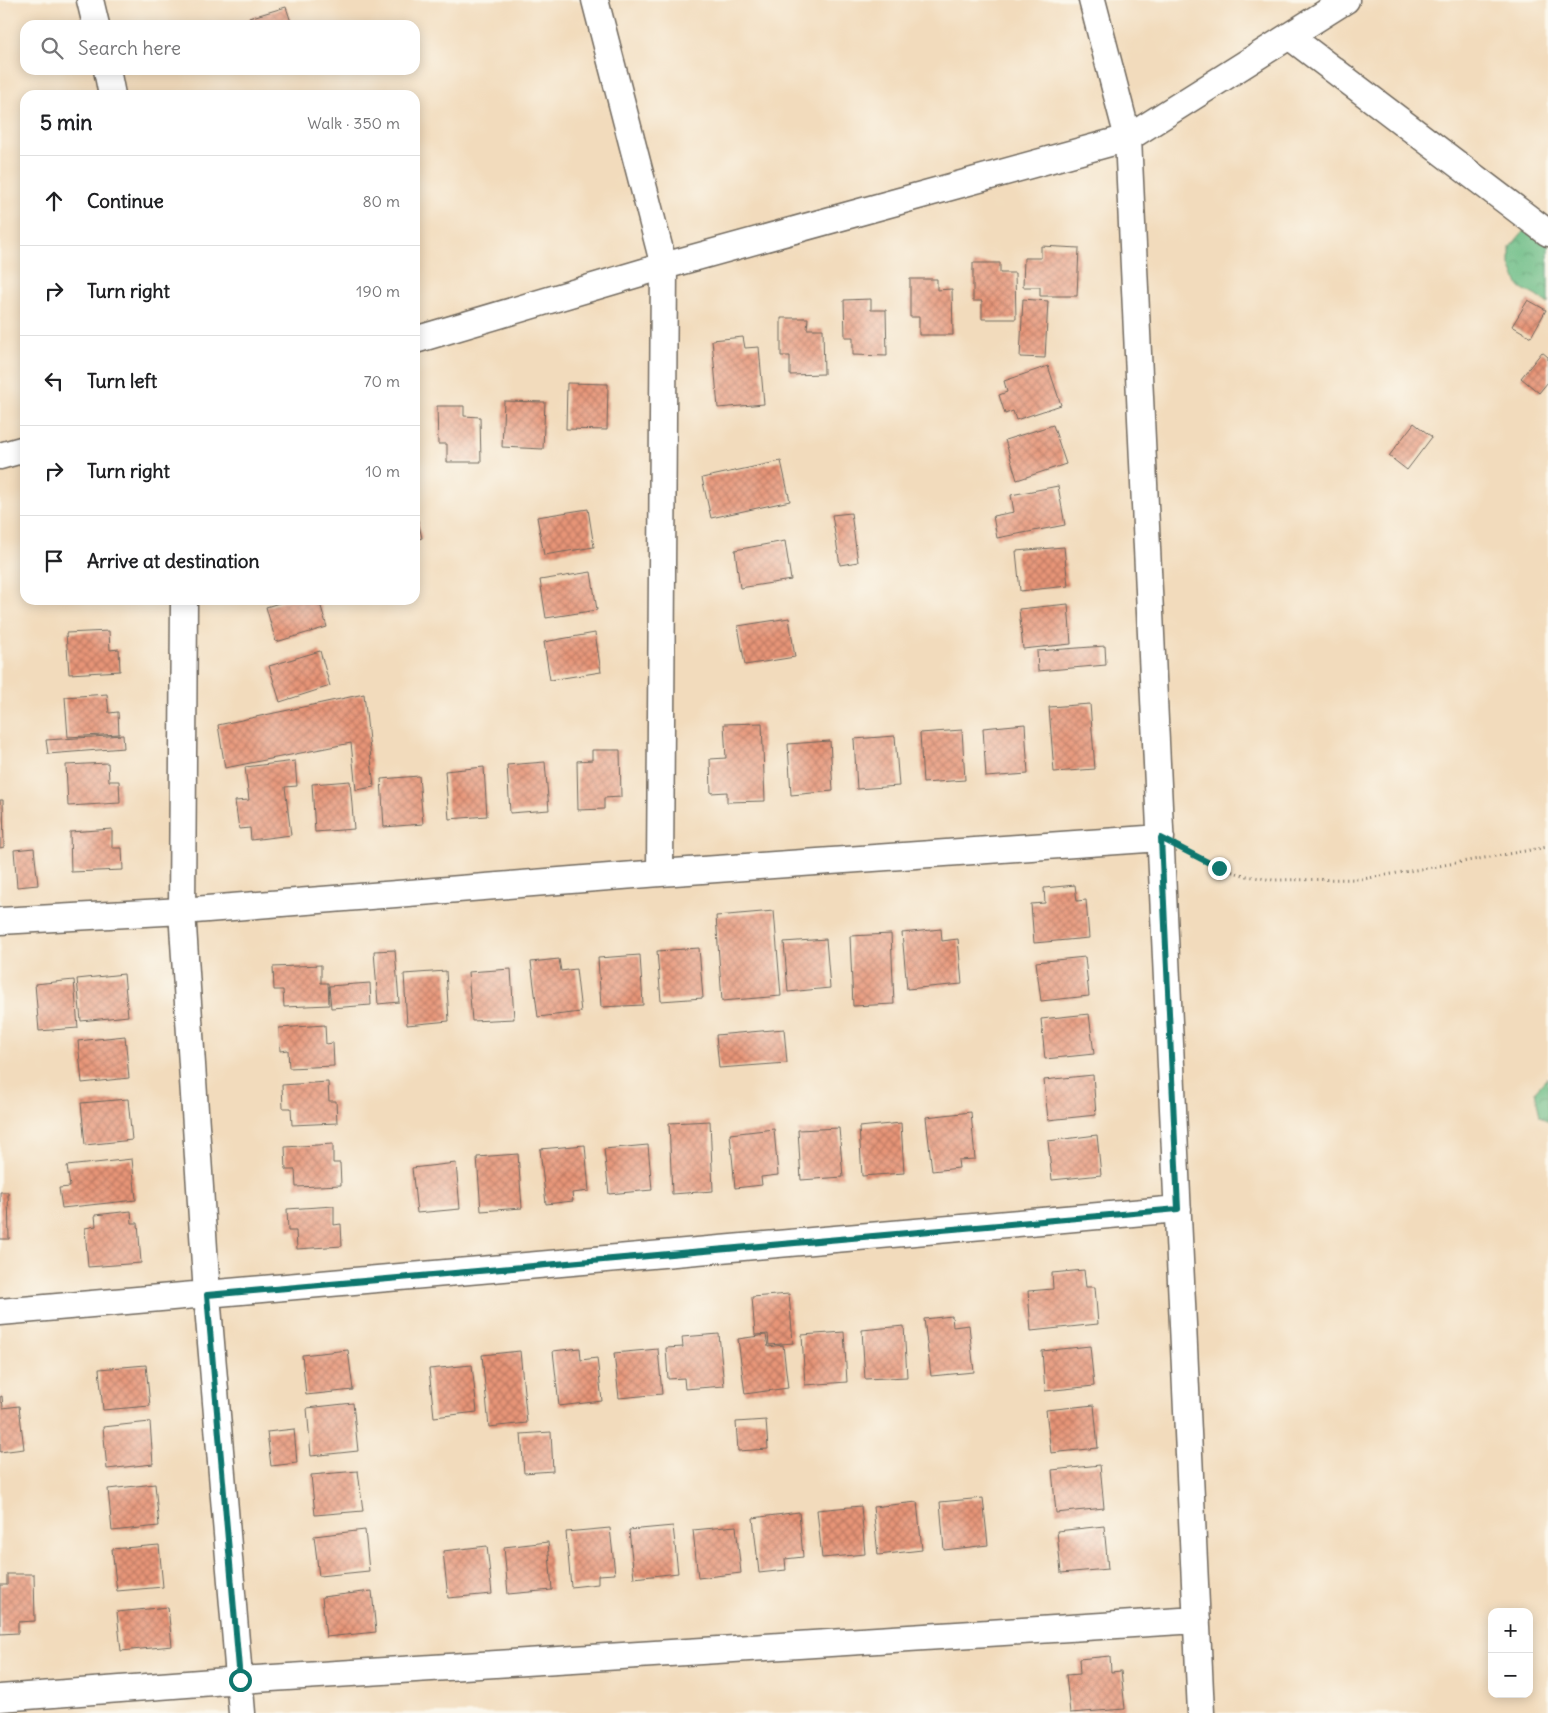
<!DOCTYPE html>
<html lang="en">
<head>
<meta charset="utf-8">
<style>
	body { margin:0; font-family:Delius,sans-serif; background:#f6f6f6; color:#202124 }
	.controls { position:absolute; right:15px; bottom:15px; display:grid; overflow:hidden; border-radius:10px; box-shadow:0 2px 12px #0003 }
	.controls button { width:45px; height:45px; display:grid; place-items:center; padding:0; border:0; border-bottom:1px solid #e0e0e0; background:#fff; color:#202124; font:25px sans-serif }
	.stop { position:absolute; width:15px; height:15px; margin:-11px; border:4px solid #0f766e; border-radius:50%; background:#fff }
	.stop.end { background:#0f766e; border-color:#fff; box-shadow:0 1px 5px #0008 }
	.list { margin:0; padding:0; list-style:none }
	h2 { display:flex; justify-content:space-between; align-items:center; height:65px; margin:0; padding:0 20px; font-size:21px }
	h2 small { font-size:16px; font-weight:400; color:#757577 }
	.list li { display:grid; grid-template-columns:32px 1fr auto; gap:15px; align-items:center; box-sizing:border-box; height:90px; padding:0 20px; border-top:1px solid #e0e0e0 }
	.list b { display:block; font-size:19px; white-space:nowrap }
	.list em { font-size:16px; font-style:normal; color:#757577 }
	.icon { flex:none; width:28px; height:28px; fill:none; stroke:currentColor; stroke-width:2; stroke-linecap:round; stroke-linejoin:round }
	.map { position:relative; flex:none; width:1548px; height:1713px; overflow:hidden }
	.search { position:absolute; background:#fff; box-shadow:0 2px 12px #0003; left:20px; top:20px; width:400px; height:55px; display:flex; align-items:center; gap:12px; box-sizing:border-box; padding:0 18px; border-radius:15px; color:#757577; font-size:19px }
	.panel { position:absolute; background:#fff; box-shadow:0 2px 12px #0003; left:20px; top:90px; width:400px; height:515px; border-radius:15px }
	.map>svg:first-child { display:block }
	.forest { fill:url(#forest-crowns); stroke:#4d745a }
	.building { fill:url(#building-cross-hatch) }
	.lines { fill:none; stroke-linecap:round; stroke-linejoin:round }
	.minor-casing { stroke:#71695e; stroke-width:29 }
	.path { stroke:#71695e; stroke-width:3; stroke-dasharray:1 4; stroke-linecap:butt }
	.minor { stroke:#fff; stroke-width:26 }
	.route { stroke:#0f766e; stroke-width:6 }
</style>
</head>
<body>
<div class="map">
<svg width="1548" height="1713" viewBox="0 0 1548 1713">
	<defs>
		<pattern id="forest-crowns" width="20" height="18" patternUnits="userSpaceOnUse" patternTransform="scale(1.25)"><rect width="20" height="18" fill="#6fbe88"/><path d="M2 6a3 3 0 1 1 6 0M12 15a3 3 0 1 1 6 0" fill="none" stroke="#5b9b6f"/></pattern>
		<pattern id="building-cross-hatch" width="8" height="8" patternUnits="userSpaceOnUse" patternTransform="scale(1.25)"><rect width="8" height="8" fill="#e79477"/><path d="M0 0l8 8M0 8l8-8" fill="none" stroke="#bb7962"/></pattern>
	</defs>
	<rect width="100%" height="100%" fill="#fbf7ec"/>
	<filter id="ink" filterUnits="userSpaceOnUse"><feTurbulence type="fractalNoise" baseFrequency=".02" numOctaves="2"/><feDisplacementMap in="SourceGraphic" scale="10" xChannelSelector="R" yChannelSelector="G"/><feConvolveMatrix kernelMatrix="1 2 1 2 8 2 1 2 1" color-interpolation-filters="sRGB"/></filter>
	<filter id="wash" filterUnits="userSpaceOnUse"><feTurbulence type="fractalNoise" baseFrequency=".0096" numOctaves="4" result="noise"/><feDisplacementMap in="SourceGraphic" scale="20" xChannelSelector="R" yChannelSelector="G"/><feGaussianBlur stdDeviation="1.12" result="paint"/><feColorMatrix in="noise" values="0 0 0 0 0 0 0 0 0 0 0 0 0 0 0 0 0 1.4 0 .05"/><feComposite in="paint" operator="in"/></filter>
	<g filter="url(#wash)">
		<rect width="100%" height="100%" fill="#f2dbbc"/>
		<path class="forest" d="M1527,227h21v77l-6,-5 -23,-12 -9,-22v-18z
			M1548,1077v45l-8,-5 -5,-26z"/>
		<g id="blocks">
			<path class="building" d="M286,7l6,18h-41l-2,-7z
				M1041,246l38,2 -2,48h-37v-9h-17l1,-29h17z
				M973,263h27v10h15l1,46h-34v-18h-9z
				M910,279h27v11l15,-1 1,46h-34v-18h-9z
				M871,299v11h15l1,46 -34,-1v-18h-8l-1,-37z
				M1023,299l25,2 -3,57 -25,-1z
				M1528,300l18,10 -15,27 -19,-11z
				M781,318h27l-1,11h16l1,45 -34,1v-19h-9z
				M743,337l2,11 14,-1 5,57 -46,4 -6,-68z
				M1542,352l6,5v25l-9,11 -18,-15z
				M1048,366l13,39 -45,15 -3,-9 -8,3 -6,-19 8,-3 -3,-11z
				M567,383l41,1 -1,46 -41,-1z
				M504,401l41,1 -2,47 -41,-2z
				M437,406h27v10l16,1 1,45h-34v-18h-9z
				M1414,423l18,14 -25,33 -18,-14z
				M1053,425l13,39 -49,16 -12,-40z
				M781,461l9,40 -79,17 -9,-40z
				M1058,486l7,39 -68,13 -4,-22 21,-4 -3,-17z
				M415,509l7,29 -7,2z
				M588,509l6,38 -50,8 -7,-38z
				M851,513l7,49 -18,3 -8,-50z
				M785,541l6,39 -51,8 -5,-38z
				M1064,547l4,39 -48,5 -4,-40z
				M591,572l6,38 -51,8 -6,-38z
				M289,600h30l8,27 -51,15 -10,-35z
				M1068,604l3,40 -48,5 -4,-40z
				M789,618l6,39 -50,8 -7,-39z
				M109,631l1,19 9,-1 1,22 -51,3 -3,-41z
				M595,633l6,39 -51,8 -6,-38z
				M1105,646l1,19 -68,6 -1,-20z
				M320,651l10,35 -50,16 -11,-36z
				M107,694l2,19 9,-1 1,22 -51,3 -3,-40z
				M364,694l10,93 -18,3 -5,-47 -126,25 -7,-43z
				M1090,704l5,65 -41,3 -5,-65z
				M762,723l3,78 -38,1v-10l-16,1 -1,-34 16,-1 -2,-34z
				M1025,724l3,50 -42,3 -3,-49z
				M962,730l3,50 -42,3 -3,-50z
				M123,735l1,13 -76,6 -2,-14z
				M895,736l4,50 -42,3 -3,-50z
				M830,741l3,50 -42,4 -3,-51z
				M592,750h28l1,47 -17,1v11l-26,1 -1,-49 15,-1z
				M295,761l2,25 -12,1 6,48 -40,5 -1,-12 -11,1 -4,-28 14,-1 -4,-33z
				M545,762l4,48 -39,3 -3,-48z
				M108,763l1,18h10l1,22 -52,3 -2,-41z
				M484,767l3,49 -38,3 -4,-48z
				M419,776l4,48 -39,3 -3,-48z
				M350,781l4,48 -39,3 -3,-48z
				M0,800h3l1,47 -4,1z
				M112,829v19h10l1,22 -52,2 -1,-40z
				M34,848l4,37 -21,2 -3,-37z
				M1075,885l2,16 9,-1 3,38 -55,5 -3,-39 14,-1 -1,-15z
				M774,911l7,85 -59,5 -6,-85z
				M941,929l1,12 16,-2 4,45 -55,5 -5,-56z
				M891,934l3,70 -41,2 -3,-70z
				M826,939l4,49 -42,4 -4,-50z
				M699,948l4,50 -42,3 -4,-50z
				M395,950l4,52 -21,2 -4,-53z
				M640,955l3,50 -42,2 -3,-49z
				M1085,957l4,39 -48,5 -5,-39z
				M559,959l2,12 15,-2 5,43 -43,5 -7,-55z
				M321,965v18h7l1,22 -45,2 -1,-17h-9l-1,-23z
				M511,969l3,50 -42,2 -4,-49z
				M446,971l3,50 -42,4 -3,-51z
				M124,974l4,42 -47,5 -4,-42z
				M74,980l4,48 -39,3 -4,-47z
				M370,983l1,22 -40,3 -2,-22z
				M1089,1014l5,40 -49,5 -4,-40z
				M325,1025l1,19 7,-1 1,23 -45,2 -1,-18 -8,1 -1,-23z
				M784,1029l3,34 -68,5 -3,-33z
				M125,1036l4,42 -47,5 -4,-42z
				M1093,1075l3,40 -48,5 -4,-40z
				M328,1082l1,19h7l1,22 -45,2 -1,-17h-8l-1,-23z
				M128,1099l4,41 -47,5 -4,-42z
				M971,1112l4,47 -17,1 1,8 -27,3 -6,-54z
				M710,1121l3,70 -41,3 -3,-71z
				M901,1123l3,50 -42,3 -3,-49z
				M839,1128l4,49 -42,3 -3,-50z
				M774,1129l4,46 -17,2 1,8 -27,3 -5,-54z
				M1097,1135l4,40 -49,5 -4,-39z
				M333,1144v19h7l1,22 -45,2 -1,-17h-9l-1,-23z
				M585,1145l4,46 -17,2 1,8 -27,3 -6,-55z
				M648,1145l4,45 -43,4 -5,-45z
				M518,1154l4,54 -41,3 -4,-54z
				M132,1159l4,41 -74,8 -3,-20 11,-1 -3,-21z
				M456,1163l4,46 -43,4 -5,-45z
				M0,1192h8l1,47h-9z
				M334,1206v19l7,-1 1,22 -45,3 -1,-18h-8l-1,-22z
				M131,1211l1,12h6l3,40 -53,4 -3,-39 11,-2 -1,-11z
				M1084,1270l2,17h9l3,37 -67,7 -3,-40 25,-2 -1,-16z
				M789,1294l4,49 -24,2 -1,-11 -13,1 -3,-38z
				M952,1316l1,11 16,-2 5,47 -43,4 -7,-57z
				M904,1326l3,51 -42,2 -3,-49z
				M844,1332l3,50 -42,3 -3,-50z
				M719,1334l5,52 -39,3 -1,-11 -16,1 -2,-31 17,-1 -1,-10z
				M766,1335l2,12 15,-2 5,43 -43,6 -7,-55z
				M1090,1346l4,40 -49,5 -3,-40z
				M580,1348l1,12 16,-2 5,43 -43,5 -6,-55z
				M658,1349l4,45 -43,4 -5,-45z
				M348,1350l5,40 -47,5 -4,-40z
				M520,1351l7,72 -38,4 -7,-72z
				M146,1365l4,41 -47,4 -4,-41z
				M472,1365l5,47 -43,5 -5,-48z
				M2,1396l1,12 16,-2 5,43 -24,3v-55z
				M353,1403l5,48 -47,5 -4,-48z
				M1094,1405l4,43 -47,5 -5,-43z
				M766,1420l2,29 -30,2 -2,-29z
				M150,1422l3,42 -46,5 -4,-42z
				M294,1429l3,34 -26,3 -4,-34z
				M551,1432l2,39 -29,2 -3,-39z
				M1100,1465l4,43 -48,5 -4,-43z
				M358,1471l5,40 -48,4 -4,-40z
				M155,1484l4,42 -47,5 -4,-42z
				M983,1498l5,47 -44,5 -4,-48z
				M917,1502l5,48 -44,5 -5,-48z
				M861,1506l4,48 -43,4 -5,-48z
				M799,1512l4,45 -18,2 1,11 -27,3 -6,-55z
				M673,1526l5,47 -44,5 -5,-48z
				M736,1526l5,47 -43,5 -5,-48z
				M1104,1526l4,43 -47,4 -4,-42z
				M610,1528l5,46 -17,1v9l-27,3 -5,-55z
				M365,1530l4,41 -50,5 -5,-40z
				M548,1542l4,48 -44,4 -4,-47z
				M159,1545l4,42 -46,4 -5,-42z
				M487,1546l5,48 -44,4 -5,-47z
				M7,1574h27l1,47 -17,1v11l-18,1v-49h7z
				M372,1591l4,41 -50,5 -4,-40z
				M168,1607l4,39 -51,5 -4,-39z
				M1110,1656l1,16 10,-1 4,38 -55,4 -4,-38 14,-1 -1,-15z"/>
		</g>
	</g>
	<g filter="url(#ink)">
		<use href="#blocks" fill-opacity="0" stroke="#71695e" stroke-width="1"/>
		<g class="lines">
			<g class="minor-casing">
				<path id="minor" d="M90,0l6,25
					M595,0l69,266 -4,607
					M1092,0l36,138 73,1575
					M1289,36l259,197
					M107,70l5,25
					M415,340l249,-74 464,-128 218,-138
					M0,456l25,-7
					M184,600l-2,311 25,384 35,418
					M0,921l182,-10 478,-38 501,-35
					M0,1312l1178,-103
					M0,1698l240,-18 957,-60"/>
			</g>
			<path class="path" d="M1191,854l28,14 28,8 26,4 90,-1 185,-32"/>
			<use href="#minor" class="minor"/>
		</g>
	</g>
	<g class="lines" filter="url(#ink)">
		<path class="route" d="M240,1680l-33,-385 971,-86 -17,-371 58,30"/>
	</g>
</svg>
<div class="controls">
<button>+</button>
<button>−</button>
</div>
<div class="stop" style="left:240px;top:1680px"></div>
<div class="stop end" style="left:1219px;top:868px"></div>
<div class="search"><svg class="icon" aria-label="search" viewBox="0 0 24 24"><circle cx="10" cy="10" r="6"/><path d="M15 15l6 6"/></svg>Search here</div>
<section class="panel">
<h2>5 min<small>Walk · 350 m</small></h2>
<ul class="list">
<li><svg class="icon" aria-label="ahead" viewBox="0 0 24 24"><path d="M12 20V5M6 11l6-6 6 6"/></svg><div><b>Continue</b></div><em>80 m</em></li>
<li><svg class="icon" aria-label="right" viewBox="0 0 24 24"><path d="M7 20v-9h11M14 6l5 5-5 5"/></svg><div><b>Turn right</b></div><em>190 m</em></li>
<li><svg class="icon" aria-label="left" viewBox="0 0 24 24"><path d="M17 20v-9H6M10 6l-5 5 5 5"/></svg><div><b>Turn left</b></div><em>70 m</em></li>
<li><svg class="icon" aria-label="right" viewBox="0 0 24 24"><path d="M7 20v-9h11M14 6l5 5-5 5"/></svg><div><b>Turn right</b></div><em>10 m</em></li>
<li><svg class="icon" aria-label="arrive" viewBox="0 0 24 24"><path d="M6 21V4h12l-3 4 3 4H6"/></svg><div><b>Arrive at destination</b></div></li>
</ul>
</section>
</div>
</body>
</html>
